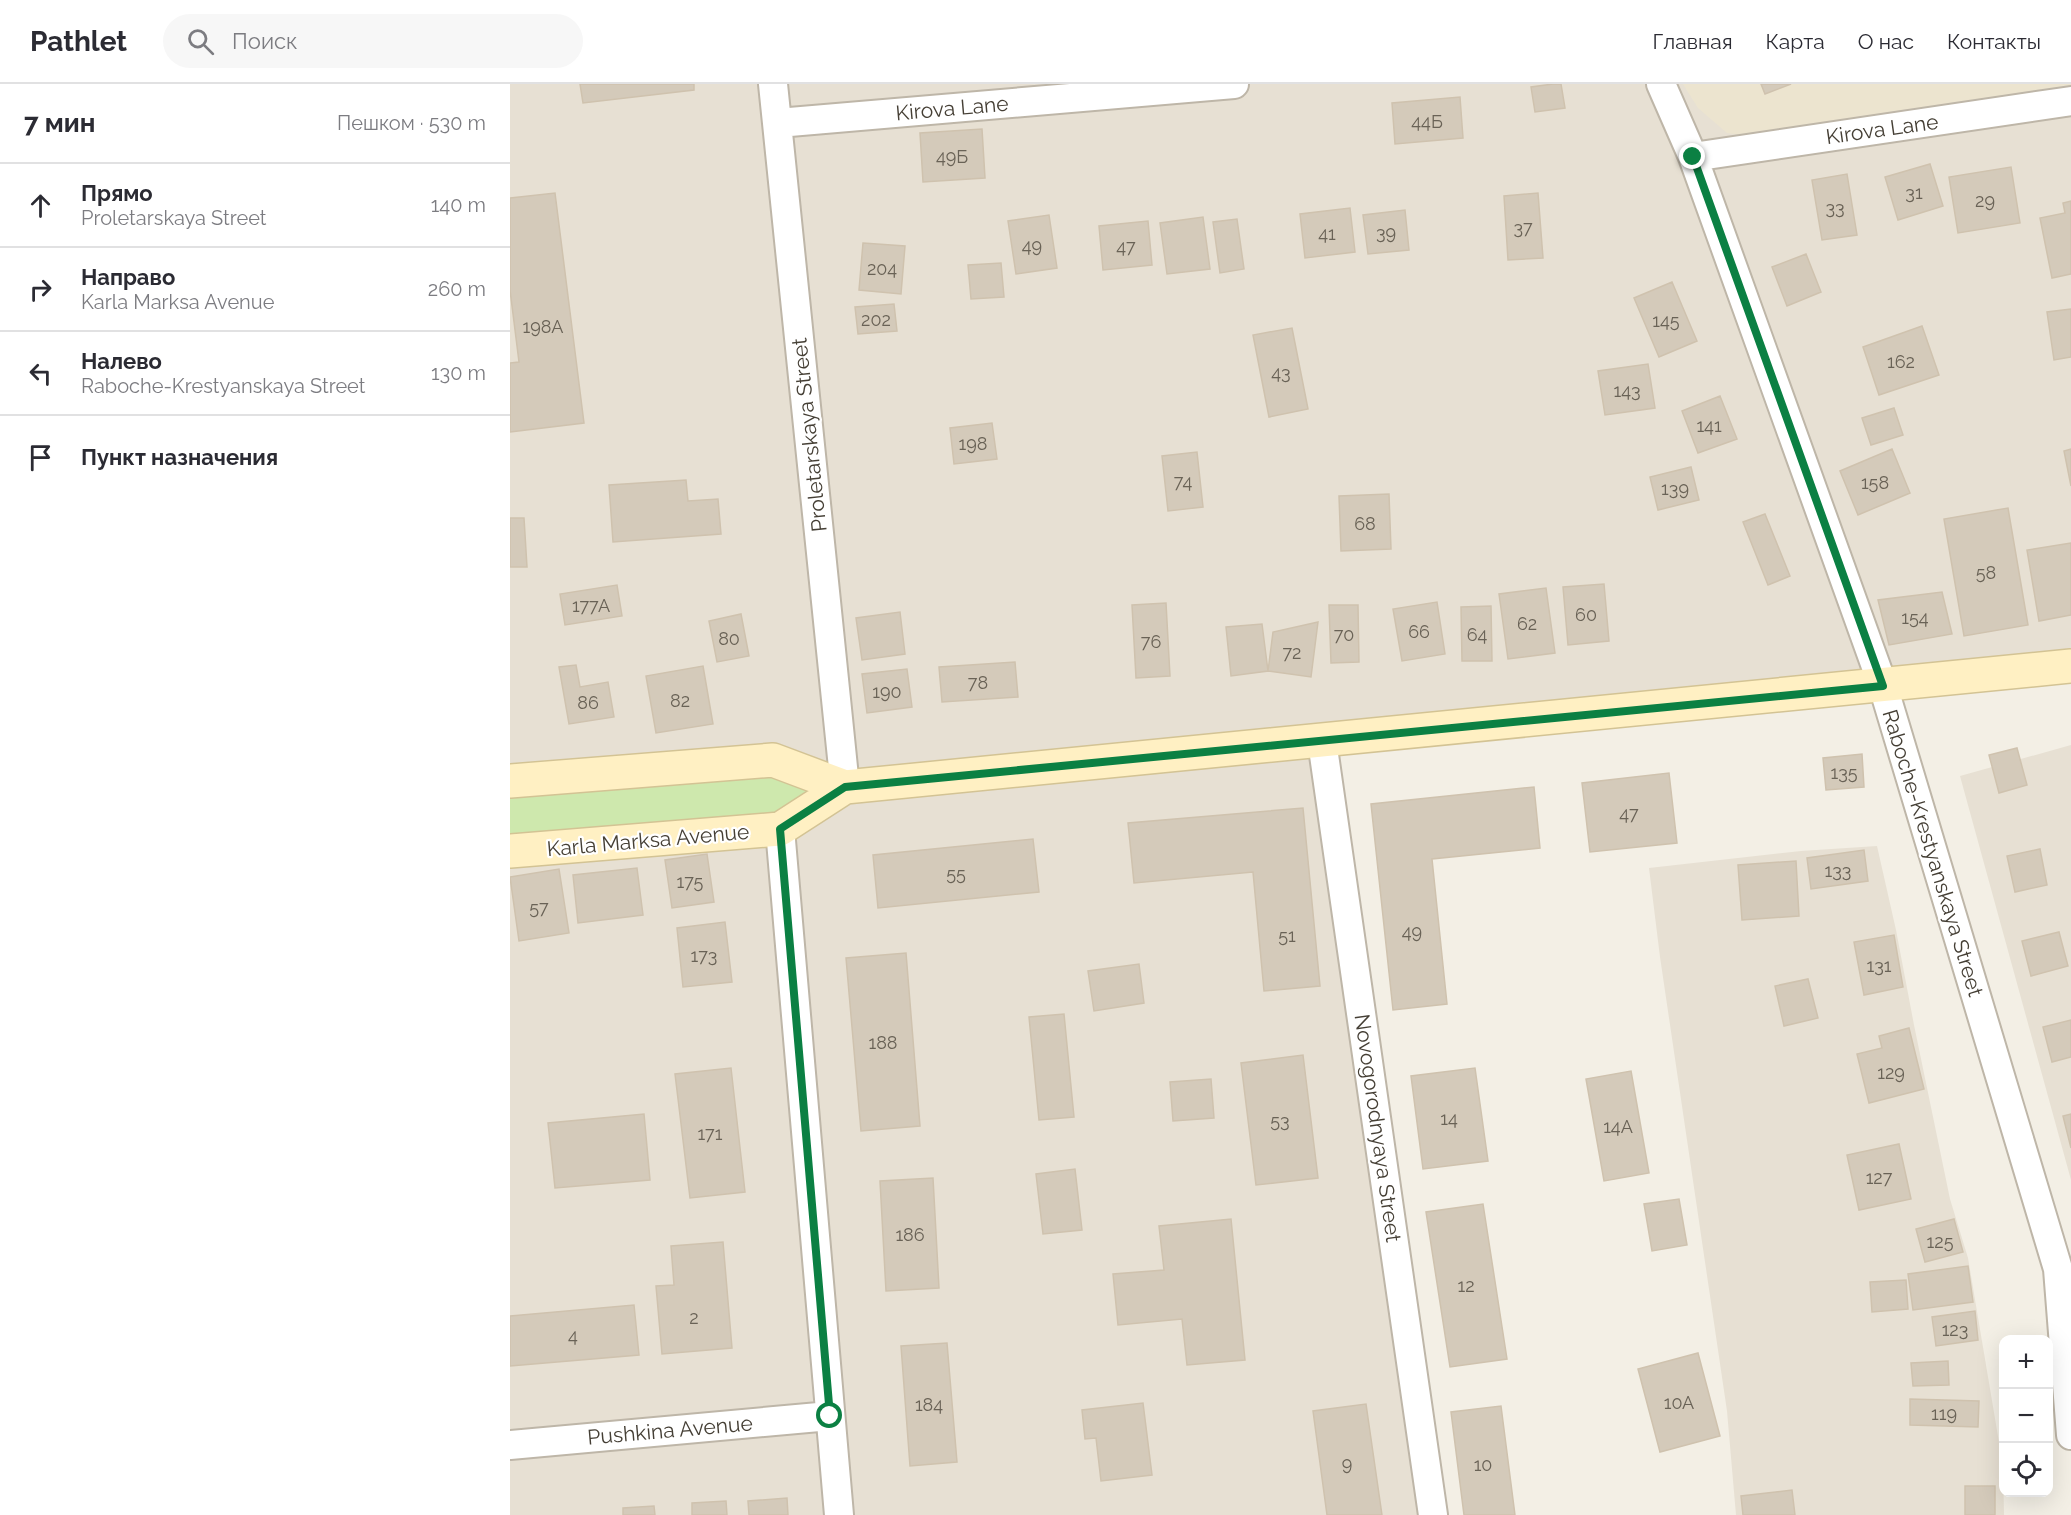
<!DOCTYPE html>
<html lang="ru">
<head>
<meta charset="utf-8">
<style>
	body { margin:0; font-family:Raleway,sans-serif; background:#f7f7f7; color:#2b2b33 }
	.controls { position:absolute; right:18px; bottom:18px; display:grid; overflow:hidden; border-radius:12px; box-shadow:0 6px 24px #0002 }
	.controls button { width:54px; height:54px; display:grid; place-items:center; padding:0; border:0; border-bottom:2px solid #e1e1e2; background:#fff; color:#2b2b33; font:30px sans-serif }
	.stop { position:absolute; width:18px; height:18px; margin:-14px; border:4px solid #0b8043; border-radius:50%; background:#fff }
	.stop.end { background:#0b8043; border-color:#fff; box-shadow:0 2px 6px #0008 }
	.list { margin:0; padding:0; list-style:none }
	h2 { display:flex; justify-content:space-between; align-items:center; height:78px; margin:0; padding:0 24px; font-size:26px }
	h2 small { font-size:20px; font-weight:400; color:#7c7c81 }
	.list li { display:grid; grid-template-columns:39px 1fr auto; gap:18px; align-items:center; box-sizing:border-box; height:84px; padding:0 24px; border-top:2px solid #e1e1e2 }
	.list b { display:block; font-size:22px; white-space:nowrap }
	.list p { margin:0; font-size:20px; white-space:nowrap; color:#7c7c81 }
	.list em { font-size:20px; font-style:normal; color:#7c7c81 }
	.icon { flex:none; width:33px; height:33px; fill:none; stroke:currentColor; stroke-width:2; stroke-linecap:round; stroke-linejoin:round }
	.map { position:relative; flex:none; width:1561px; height:1431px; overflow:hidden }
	header { display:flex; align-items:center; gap:36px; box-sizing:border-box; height:84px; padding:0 30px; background:#fff; border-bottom:2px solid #e1e1e2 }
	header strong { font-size:28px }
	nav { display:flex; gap:33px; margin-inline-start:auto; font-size:21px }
	.search { width:420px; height:54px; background:#f7f7f7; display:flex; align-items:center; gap:15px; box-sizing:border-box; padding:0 21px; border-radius:33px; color:#7c7c81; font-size:22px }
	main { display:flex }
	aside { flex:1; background:#fff }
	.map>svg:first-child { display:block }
	.residential { fill:#e7e0d3 }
	.education { fill:#ece4cf }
	.green { fill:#cee8ad }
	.building { fill:#d4caba; stroke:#cfc2ae; stroke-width:1.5 }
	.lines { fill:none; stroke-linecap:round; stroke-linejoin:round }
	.minor-casing { stroke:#beb6a8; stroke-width:32 }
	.secondary-casing { stroke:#d3c394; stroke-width:36 }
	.minor { stroke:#fff; stroke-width:28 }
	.secondary { stroke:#fff0c3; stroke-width:33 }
	.route { stroke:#0b8043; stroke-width:8 }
	.labels { text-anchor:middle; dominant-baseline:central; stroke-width:4.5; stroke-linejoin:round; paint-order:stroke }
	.number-label { font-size:18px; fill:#696256 }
	.street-label { font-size:21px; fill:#453f35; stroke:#fff }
</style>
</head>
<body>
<header>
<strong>Pathlet</strong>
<div class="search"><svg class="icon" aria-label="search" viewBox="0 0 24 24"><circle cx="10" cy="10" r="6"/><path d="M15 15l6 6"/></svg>Поиск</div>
<nav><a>Главная</a><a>Карта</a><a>О нас</a><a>Контакты</a></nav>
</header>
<main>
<aside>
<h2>7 мин<small>Пешком · 530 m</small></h2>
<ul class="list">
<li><svg class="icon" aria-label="ahead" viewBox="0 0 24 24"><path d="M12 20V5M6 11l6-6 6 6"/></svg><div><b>Прямо</b><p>Proletarskaya Street</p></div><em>140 m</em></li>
<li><svg class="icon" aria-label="right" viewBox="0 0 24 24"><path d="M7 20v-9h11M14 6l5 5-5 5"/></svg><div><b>Направо</b><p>Karla Marksa Avenue</p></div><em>260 m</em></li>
<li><svg class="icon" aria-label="left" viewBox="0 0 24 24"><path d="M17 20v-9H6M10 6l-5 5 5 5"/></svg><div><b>Налево</b><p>Raboche-Krestyanskaya Street</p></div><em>130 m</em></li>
<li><svg class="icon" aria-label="arrive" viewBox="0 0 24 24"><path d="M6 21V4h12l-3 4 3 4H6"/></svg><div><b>Пункт назначения</b></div></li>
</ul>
</aside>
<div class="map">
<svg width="1561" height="1431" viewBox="0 0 1561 1431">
	<rect width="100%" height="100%" fill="#f3efe5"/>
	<path class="residential" d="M0,0h1561v597l-761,55 111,779h-911z
		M1561,661v435l-111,-404z
		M1367,762l19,84 18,95 36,174 18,59 35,208 1,49h-268l-9,-104 -67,-454 -11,-89 152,-17z"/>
	<path class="education" d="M1173,0h388v12l-298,42 -46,-5 -29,-25z"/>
	<path class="green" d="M263,685l54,21 -50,33 -267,20v-51z"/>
	<path class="building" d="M70,0h114v6l-111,13z
		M1043,0h8l4,24 -30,4 -4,-25z
		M1251,0h30l-26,10z
		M950,13l3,41 -68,6 -3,-41z
		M472,45l3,49 -62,4 -3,-49z
		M1420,80l13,42 -45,14 -13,-43z
		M1501,83l9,56 -62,10 -9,-56z
		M1337,90l10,61 -35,5 -10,-60z
		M45,109l29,230 -74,9v-69l9,-1 -9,-72v-92z
		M1028,109l5,65 -35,2 -4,-64z
		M1561,117v73l-19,4 -12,-60 25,-5 -2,-10z
		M840,124l5,44 -50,6 -5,-44z
		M895,126l4,40 -41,4 -5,-39z
		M539,131l8,53 -41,6 -8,-53z
		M693,133l7,52 -43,5 -7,-51z
		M727,135l7,50 -24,4 -7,-51z
		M638,137l4,44 -49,5 -4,-44z
		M353,159l42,3 -4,48 -42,-4z
		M1296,170l15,38 -34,14 -15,-39z
		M491,179l3,34 -33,2 -3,-34z
		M1162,198l25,59 -38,16 -25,-59z
		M384,220l3,27 -39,3 -3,-27z
		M1561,225v48l-17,3 -7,-48z
		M1412,242l17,49 -60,20 -16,-48z
		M782,244l16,81 -39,8 -16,-82z
		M1138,280l7,44 -50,7 -7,-44z
		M1210,312l17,43 -39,14 -16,-42z
		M1384,324l9,27 -32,10 -9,-27z
		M482,339l5,36 -43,5 -4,-36z
		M1382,365l18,44 -52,22 -18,-44z
		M1561,365v37l-7,-35z
		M687,368l6,55 -35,4 -6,-55z
		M1181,383l8,33 -41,10 -8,-33z
		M176,396l2,21 30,-2 3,35 -108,8 -4,-57z
		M879,410l2,55 -50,2 -2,-55z
		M1498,424l20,117 -64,11 -20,-117z
		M1255,430l25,62 -22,9 -25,-63z
		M0,434h14l3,49h-17z
		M1561,459v72l-32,6 -12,-71z
		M1094,500l5,57 -41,4 -5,-58z
		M107,501l5,31 -57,9 -5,-31z
		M1036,504l9,65 -47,6 -9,-65z
		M1432,508l10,42 -63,11 -11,-45z
		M927,518l8,52 -43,7 -9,-52z
		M656,519l4,73 -34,2 -4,-73z
		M819,521h29l1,57 -28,1z
		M981,522l1,55h-30l-1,-54z
		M390,528l5,42 -43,6 -6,-42z
		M231,530l8,42 -32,6 -8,-41z
		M808,538l-7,55 -43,-6 5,-39z
		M752,540l6,47 -37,5 -5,-49z
		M505,578l3,35 -76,5 -3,-35z
		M66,581l4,22 28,-5 6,35 -45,7 -10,-57z
		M193,582l10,58 -57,9 -10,-57z
		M397,585l5,38 -45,6 -5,-39z
		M1507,664l10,37 -28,8 -10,-38z
		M1352,670l2,33 -38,3 -3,-32z
		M1159,689l8,70 -87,9 -8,-69z
		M1024,703l6,61 -108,11 15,145 -54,6 -22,-206z
		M793,724l17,178 -56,5 -11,-119 -119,11 -6,-60z
		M523,755l6,53 -161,16 -5,-53z
		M1530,765l7,36 -32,7 -8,-36z
		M1354,766l4,31 -57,8 -4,-31z
		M197,770l7,48 -42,6 -7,-48z
		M1286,777l3,55 -57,4 -4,-55z
		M127,784l6,47 -65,8 -5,-48z
		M49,785l10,64 -50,8 -9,-64z
		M215,838l7,60 -49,5 -6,-59z
		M1549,848l9,34 -37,10 -9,-35z
		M1384,851l9,52 -39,8 -10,-53z
		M396,869l14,173 -59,5 -15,-173z
		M629,880l5,39 -50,8 -6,-40z
		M1298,895l10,39 -34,8 -9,-40z
		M554,930l10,103 -35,3 -10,-103z
		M1561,936v37l-19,5 -9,-35z
		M1399,944l15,61 -55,14 -12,-49 25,-6 -3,-12z
		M793,971l15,123 -62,7 -15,-122z
		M221,984l14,124 -55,6 -15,-124z
		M965,984l13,93 -65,8 -12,-93z
		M1121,987l18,102 -45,8 -18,-102z
		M701,995l3,39 -41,3 -3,-39z
		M134,1030l6,66 -95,8 -7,-65z
		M1561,1030v34l-8,-32z
		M1389,1060l12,55 -52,11 -12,-55z
		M565,1085l7,61 -39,4 -7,-60z
		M423,1094l6,110 -53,3 -6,-110z
		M1169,1115l8,46 -35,6 -8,-47z
		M973,1120l24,155 -57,8 -24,-155z
		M721,1135l14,141 -58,5 -5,-46 -64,6 -5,-51 51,-4 -5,-44z
		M1444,1135l9,33 -38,10 -9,-33z
		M213,1158l9,106 -70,6 -6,-68 18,-1 -3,-39z
		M1458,1182l5,36 -60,8 -5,-36z
		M1396,1196l2,29 -36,3 -2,-30z
		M124,1221l5,50 -129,11v-50z
		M1465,1227l3,29 -42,6 -4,-29z
		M437,1259l10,119 -47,4 -9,-120z
		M1188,1269l22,83 -60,16 -22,-83z
		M1438,1277l1,24 -36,1 -2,-23z
		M1400,1315l69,2 -1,26 -68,-2z
		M633,1319l9,72 -51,6 -5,-43 -11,1 -3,-29z
		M856,1320l16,111h-55l-14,-104z
		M991,1322l14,109h-51l-13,-103z
		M1455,1402h30v29h-30z
		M1282,1406l3,25h-52l-2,-19z
		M277,1414l1,17h-39l-1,-14z
		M216,1417l1,14h-35v-12z
		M144,1422l1,9h-32v-7z"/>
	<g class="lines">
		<g class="minor-casing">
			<path id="minor" d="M263,0l72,703
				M1151,0l32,73 190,529 175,583 13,166
				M268,39l456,-39
				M1183,73l378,-56
				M812,657l111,774
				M270,745l59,686
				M0,1361l320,-29"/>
		</g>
		<g class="secondary-casing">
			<path id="secondary" d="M0,697l263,-21 72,27 1226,-121
				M0,767l270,-22 65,-42"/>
		</g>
		<use href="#minor" class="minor"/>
		<use href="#secondary" class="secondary"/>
	</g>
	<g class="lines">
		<path class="route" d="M320,1332l-50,-587 65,-42 1038,-101 -190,-529"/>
	</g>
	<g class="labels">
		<g class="number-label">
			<text x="917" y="37">44Б</text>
			<text x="442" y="72">49Б</text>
			<text x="1404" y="108">31</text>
			<text x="1475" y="116">29</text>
			<text x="1325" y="123">33</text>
			<text x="1013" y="143">37</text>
			<text x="876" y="148">39</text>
			<text x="817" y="149">41</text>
			<text x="522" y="161">49</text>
			<text x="616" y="162">47</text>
			<text x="372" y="184">204</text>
			<text x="366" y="235">202</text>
			<text x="1156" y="236">145</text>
			<text x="33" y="242">198А</text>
			<text x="1391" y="277">162</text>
			<text x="771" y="288">43</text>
			<text x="1117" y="306">143</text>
			<text x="1199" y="341">141</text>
			<text x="463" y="359">198</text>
			<text x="673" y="397">74</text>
			<text x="1365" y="398">158</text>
			<text x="1165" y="404">139</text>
			<text x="855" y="439">68</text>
			<text x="1476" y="488">58</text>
			<text x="81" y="521">177А</text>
			<text x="1076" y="530">60</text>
			<text x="1405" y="533">154</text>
			<text x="1017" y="539">62</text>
			<text x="909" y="547">66</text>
			<text x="834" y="550">70</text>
			<text x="967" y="550">64</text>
			<text x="219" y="554">80</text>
			<text x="641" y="557">76</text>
			<text x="782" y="568">72</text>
			<text x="468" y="598">78</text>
			<text x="377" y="607">190</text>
			<text x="170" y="616">82</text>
			<text x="78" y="618">86</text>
			<text x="1334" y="688">135</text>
			<text x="1119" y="729">47</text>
			<text x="1328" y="786">133</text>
			<text x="446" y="789">55</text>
			<text x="180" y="797">175</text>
			<text x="29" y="823">57</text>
			<text x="902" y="847">49</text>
			<text x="777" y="851">51</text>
			<text x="194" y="871">173</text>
			<text x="1369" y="881">131</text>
			<text x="373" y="958">188</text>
			<text x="1381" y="988">129</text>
			<text x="939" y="1034">14</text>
			<text x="770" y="1036">53</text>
			<text x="1108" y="1042">14А</text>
			<text x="200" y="1049">171</text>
			<text x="1369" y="1093">127</text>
			<text x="400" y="1150">186</text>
			<text x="1430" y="1157">125</text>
			<text x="956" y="1201">12</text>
			<text x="184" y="1233">2</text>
			<text x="1445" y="1245">123</text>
			<text x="63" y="1251">4</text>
			<text x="1169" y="1318">10А</text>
			<text x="419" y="1320">184</text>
			<text x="1434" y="1329">119</text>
			<text x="837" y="1379">9</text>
			<text x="973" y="1380">10</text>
		</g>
		<g class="street-label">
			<text transform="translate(442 24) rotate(-5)">Kirova Lane</text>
			<text transform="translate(1372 45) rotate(-8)">Kirova Lane</text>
			<text transform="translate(299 351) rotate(-96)">Proletarskaya Street</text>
			<text transform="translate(138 756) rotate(-5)">Karla Marksa Avenue</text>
			<text transform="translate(1423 769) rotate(73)">Raboche-Krestyanskaya Street</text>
			<text transform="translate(868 1044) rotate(82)">Novogorodnyaya Street</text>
			<text transform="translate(160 1346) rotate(-5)">Pushkina Avenue</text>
		</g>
	</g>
</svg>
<div class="controls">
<button>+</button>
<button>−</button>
<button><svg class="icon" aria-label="locate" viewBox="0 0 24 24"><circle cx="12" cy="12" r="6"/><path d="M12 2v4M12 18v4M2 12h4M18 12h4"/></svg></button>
</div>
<div class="stop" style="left:320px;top:1332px"></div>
<div class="stop end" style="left:1183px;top:73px"></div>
</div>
</main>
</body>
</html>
